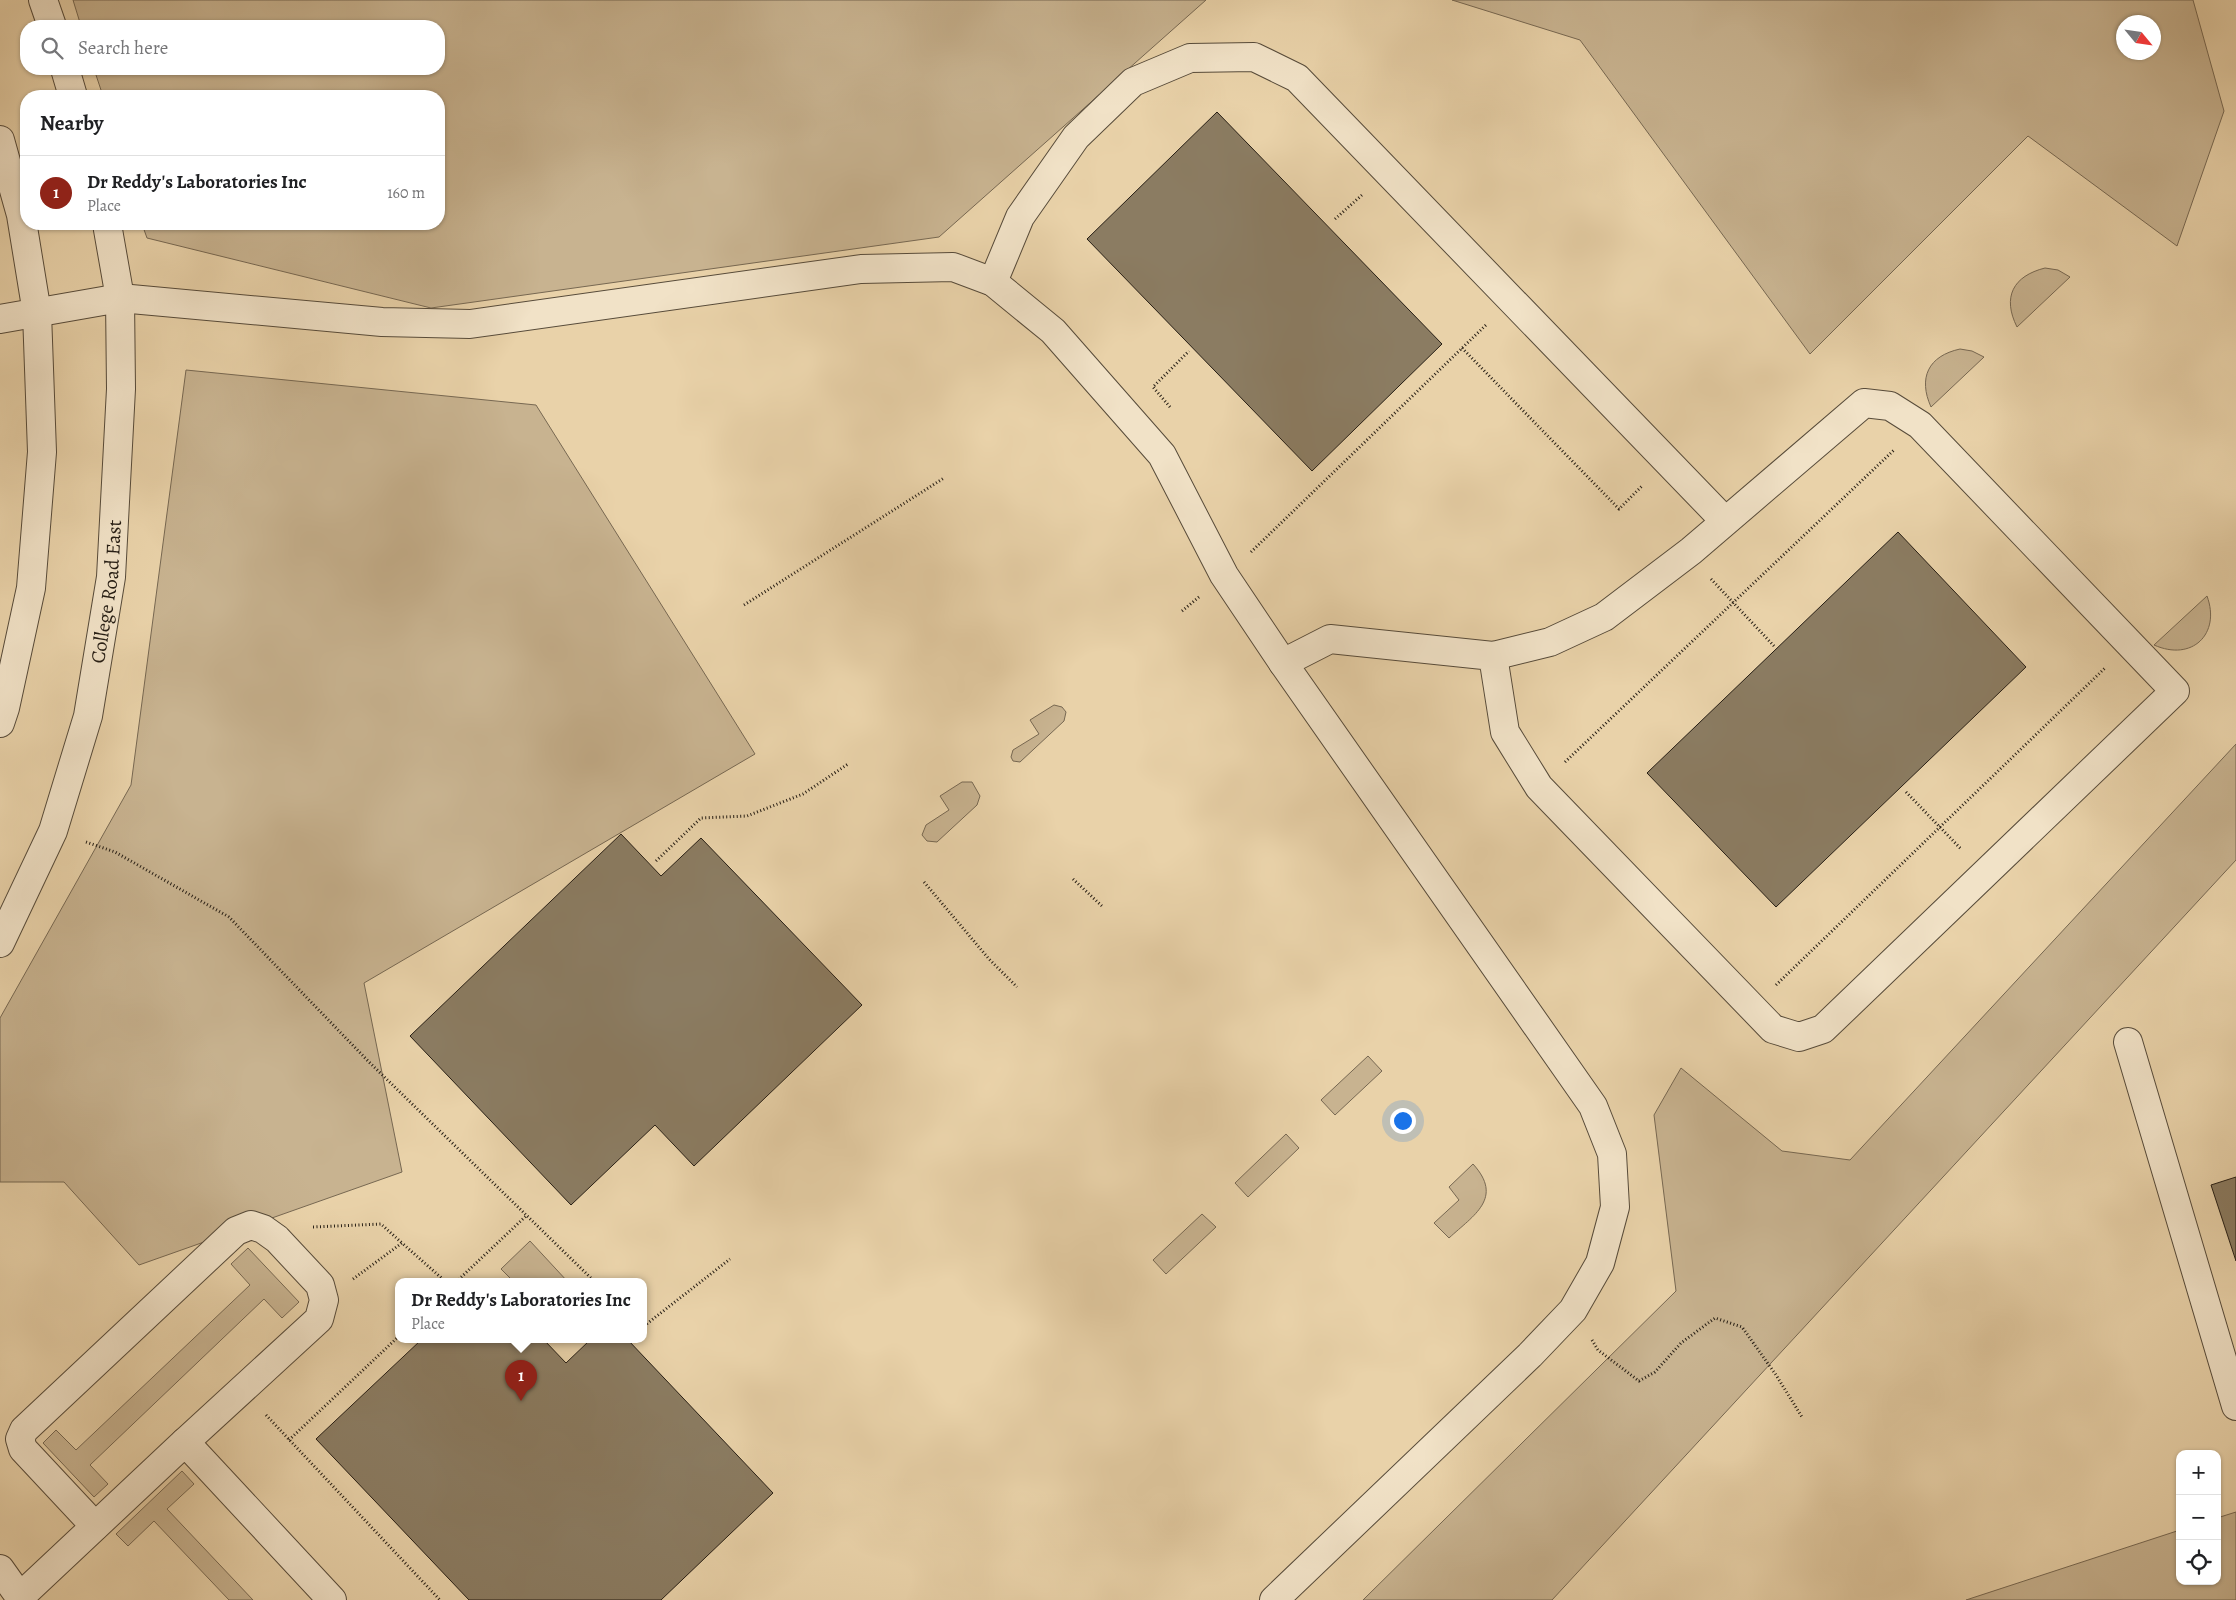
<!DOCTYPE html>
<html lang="en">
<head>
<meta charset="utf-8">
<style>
	body { margin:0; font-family:Alegreya,serif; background:#f2f2f2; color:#202124 }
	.controls { position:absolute; right:15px; bottom:15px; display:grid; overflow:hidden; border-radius:10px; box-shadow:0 1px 4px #0004 }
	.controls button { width:45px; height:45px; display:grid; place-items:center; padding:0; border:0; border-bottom:1px solid #e0e0e0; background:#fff; color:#202124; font:25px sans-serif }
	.compass { position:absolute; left:2116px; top:15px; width:45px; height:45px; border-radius:50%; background:#fff; box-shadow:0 1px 4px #0004; rotate:119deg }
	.you { position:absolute; left:1402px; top:1120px; width:18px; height:18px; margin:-12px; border:4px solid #fff; border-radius:50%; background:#1a73e8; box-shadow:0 0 0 8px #1a73e833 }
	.badge { display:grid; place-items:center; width:32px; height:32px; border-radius:50%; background:#8f2418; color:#fff; font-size:16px; font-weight:700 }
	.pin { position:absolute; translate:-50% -41px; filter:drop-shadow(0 1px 2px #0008) }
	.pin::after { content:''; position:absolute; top:26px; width:18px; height:15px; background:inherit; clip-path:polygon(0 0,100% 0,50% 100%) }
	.popup { position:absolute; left:395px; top:1278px; width:252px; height:65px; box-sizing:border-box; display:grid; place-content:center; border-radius:10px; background:#fff; filter:drop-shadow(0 1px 4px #0005); font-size:16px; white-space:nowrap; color:#757577 }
	.popup b { font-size:19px; color:#202124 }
	.popup::after { content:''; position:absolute; left:50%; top:100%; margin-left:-10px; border:10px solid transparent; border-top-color:#fff }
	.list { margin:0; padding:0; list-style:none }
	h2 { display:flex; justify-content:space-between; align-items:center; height:65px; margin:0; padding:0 20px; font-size:21px }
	h2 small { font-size:16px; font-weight:400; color:#757577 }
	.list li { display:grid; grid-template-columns:32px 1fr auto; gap:15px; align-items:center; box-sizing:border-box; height:75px; padding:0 20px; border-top:1px solid #e0e0e0 }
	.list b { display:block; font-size:19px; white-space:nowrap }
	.list p { margin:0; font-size:16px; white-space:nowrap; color:#757577 }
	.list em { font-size:16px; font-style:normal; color:#757577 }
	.icon { flex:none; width:28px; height:28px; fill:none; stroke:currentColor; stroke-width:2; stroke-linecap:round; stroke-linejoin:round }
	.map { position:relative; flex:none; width:2236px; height:1600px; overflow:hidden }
	.search { position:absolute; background:#fff; box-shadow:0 1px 4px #0004; left:20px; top:20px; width:425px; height:55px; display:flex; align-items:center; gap:12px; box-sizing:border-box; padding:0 18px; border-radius:20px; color:#757577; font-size:19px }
	.panel { position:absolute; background:#fff; box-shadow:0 1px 4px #0004; left:20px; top:90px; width:425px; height:140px; border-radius:20px }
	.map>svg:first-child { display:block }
	.green { fill:#c8b390; stroke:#776852; fill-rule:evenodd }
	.building { fill:#8b7c62; stroke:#261e15 }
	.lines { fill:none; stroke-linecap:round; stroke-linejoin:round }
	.minor-casing { stroke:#574b3a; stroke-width:30 }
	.path { stroke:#261e15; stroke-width:3; stroke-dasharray:1 2.5; stroke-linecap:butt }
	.minor { stroke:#f1e2c7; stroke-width:28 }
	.labels { text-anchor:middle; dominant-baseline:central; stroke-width:4; stroke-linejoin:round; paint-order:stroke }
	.street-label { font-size:20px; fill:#261e15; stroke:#f1e2c7 }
</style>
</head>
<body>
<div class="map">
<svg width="2236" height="1600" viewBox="0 0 2236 1600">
	<rect width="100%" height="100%" fill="#e9d2a9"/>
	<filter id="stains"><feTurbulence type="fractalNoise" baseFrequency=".004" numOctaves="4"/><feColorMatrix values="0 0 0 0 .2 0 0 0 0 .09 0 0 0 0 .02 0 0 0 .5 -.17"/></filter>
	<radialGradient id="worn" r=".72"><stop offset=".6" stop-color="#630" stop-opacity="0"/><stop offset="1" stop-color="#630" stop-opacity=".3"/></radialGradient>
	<path class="green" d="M73,0h1133l-267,237 -508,71 -284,-70 -5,-14h297v-128h-336l-9,-27h345v-43h-358z
		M1452,0h741l31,111 -47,135 -149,-110 -218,218 -230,-314zM2124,22h30v30h-30z
		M2045,268l13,2 12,7 -53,50c-15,-30 -4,-51 28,-59z
		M1960,349l12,2 12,6 -53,50c-13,-29 -3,-51 29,-58z
		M186,370l350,35 219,349 -391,229 38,189 -263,93 -75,-83h-64v-164l131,-233z
		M2207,596c14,38 -15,66 -53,49z
		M1054,705l8,2 4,5 -2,9 -44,41 -7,-1 -2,-4 2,-7 26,-16 -9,-14z
		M2236,744v116l-684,740h-189l313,-309 -22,-176 27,-47 101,83 68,9z
		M962,782h10l8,14 -3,9 -40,37 -10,-1 -5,-6 4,-10 23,-15 -9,-14z
		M1368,1056l14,15 -47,44 -14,-15z
		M1286,1134l13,14 -51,49 -13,-14z
		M1473,1164c31,34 1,51 -24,74l-15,-15 25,-23 -10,-13z
		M1202,1214l14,13 -50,47 -13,-14z
		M530,1241l38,41h-54l-13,-13z
		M248,1248l51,54 -17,16 -18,-19 -174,166 18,19 -14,13 -51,-54 13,-13 20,20 174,-165 -19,-21z
		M182,1471l12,13 -27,25 86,91h-24l-75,-79 -26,25 -12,-12z
		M2236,1512v88h-270l214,-70v51h37v-63z"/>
	<path class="building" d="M1217,112l225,232 -130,127 -225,-232z
		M1898,532l128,135 -250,240 -129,-134z
		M621,834l40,42 40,-38 161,167 -168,161 -39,-41 -84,80 -161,-169z
		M2236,1177v84l-25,-76z
		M421,1340h123l22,23 24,-23h38l145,153 -112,107h-192l-153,-161z"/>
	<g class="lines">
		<g class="minor-casing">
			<g id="minor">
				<path d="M43,0l9,26"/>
				<path d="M65,69l8,27"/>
				<path d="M0,140l21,75 16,98 5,139 -11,136 -26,120 -5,15"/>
				<path d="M993,282l27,-65 56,-80 57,-55 57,-24 64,-1 43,21 428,443"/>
				<path d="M0,319l120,-21 262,24 88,2 391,-55 92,-2 40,15 60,49 109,124 62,120 59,88 310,443 19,48 3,53 -15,56 -27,47 -43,45 -256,245"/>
				<path d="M1283,663l47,-24 163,17 57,-14 54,-25 87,-66 173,-148 26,3 30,19 255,266 -352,338 -24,8 -26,-8 -234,-242 -34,-55 -12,-76"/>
				<path id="s1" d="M0,943l53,-112 35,-115 23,-139 10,-188 -1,-91 -13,-74"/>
				<path d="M2128,1042l108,364"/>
				<path d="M95,1526l-72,-77 -3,-10 4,-9 212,-199 15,-6 12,4 14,10 43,46 4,15 -5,19 -134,123"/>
				<path d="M0,1569l22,31"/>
				<path d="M20,1597l165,-155 147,158"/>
			</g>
		</g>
		<path class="path" d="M1335,219l27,-24
			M1462,348l157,161 24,-24
			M1170,407l-17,-20 36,-36
			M1251,552l236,-228
			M1711,579l63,67
			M744,605l200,-127
			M1182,611l17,-14
			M1565,762l329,-312
			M1906,792l55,57
			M86,842l29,10 114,65 139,144 227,221
			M656,861l45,-43 46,-2 56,-22 45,-30
			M1073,879l30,28
			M924,882l65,77 28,28
			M1776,985l329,-317
			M313,1227l68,-3 21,19
			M353,1279l49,-36 44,39
			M456,1282l70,-66
			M644,1326l86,-67
			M1592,1340l6,10 41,31 16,-9 26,-29 34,-25 27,9 34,48 26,42
			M266,1415l174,185
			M289,1440l109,-103"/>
		<use href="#minor" class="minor"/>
	</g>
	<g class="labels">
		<g class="street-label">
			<text stroke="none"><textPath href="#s1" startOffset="370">College Road East</textPath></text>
		</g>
	</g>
	<rect width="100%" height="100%" filter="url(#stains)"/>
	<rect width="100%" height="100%" fill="url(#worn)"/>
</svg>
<div class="controls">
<button>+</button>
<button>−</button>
<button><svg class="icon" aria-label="locate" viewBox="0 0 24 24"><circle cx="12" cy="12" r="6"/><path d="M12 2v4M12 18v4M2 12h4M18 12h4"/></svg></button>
</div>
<svg class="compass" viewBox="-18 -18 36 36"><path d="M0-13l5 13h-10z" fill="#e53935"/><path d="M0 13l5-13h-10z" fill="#757577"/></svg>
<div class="you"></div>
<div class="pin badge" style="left:521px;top:1401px">1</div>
<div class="popup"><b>Dr Reddy's Laboratories Inc</b>Place</div>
<div class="search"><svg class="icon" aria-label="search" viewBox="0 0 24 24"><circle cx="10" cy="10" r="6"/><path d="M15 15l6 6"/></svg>Search here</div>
<section class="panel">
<h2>Nearby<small></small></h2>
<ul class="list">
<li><span class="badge">1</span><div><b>Dr Reddy's Laboratories Inc</b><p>Place</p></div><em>160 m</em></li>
</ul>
</section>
</div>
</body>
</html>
